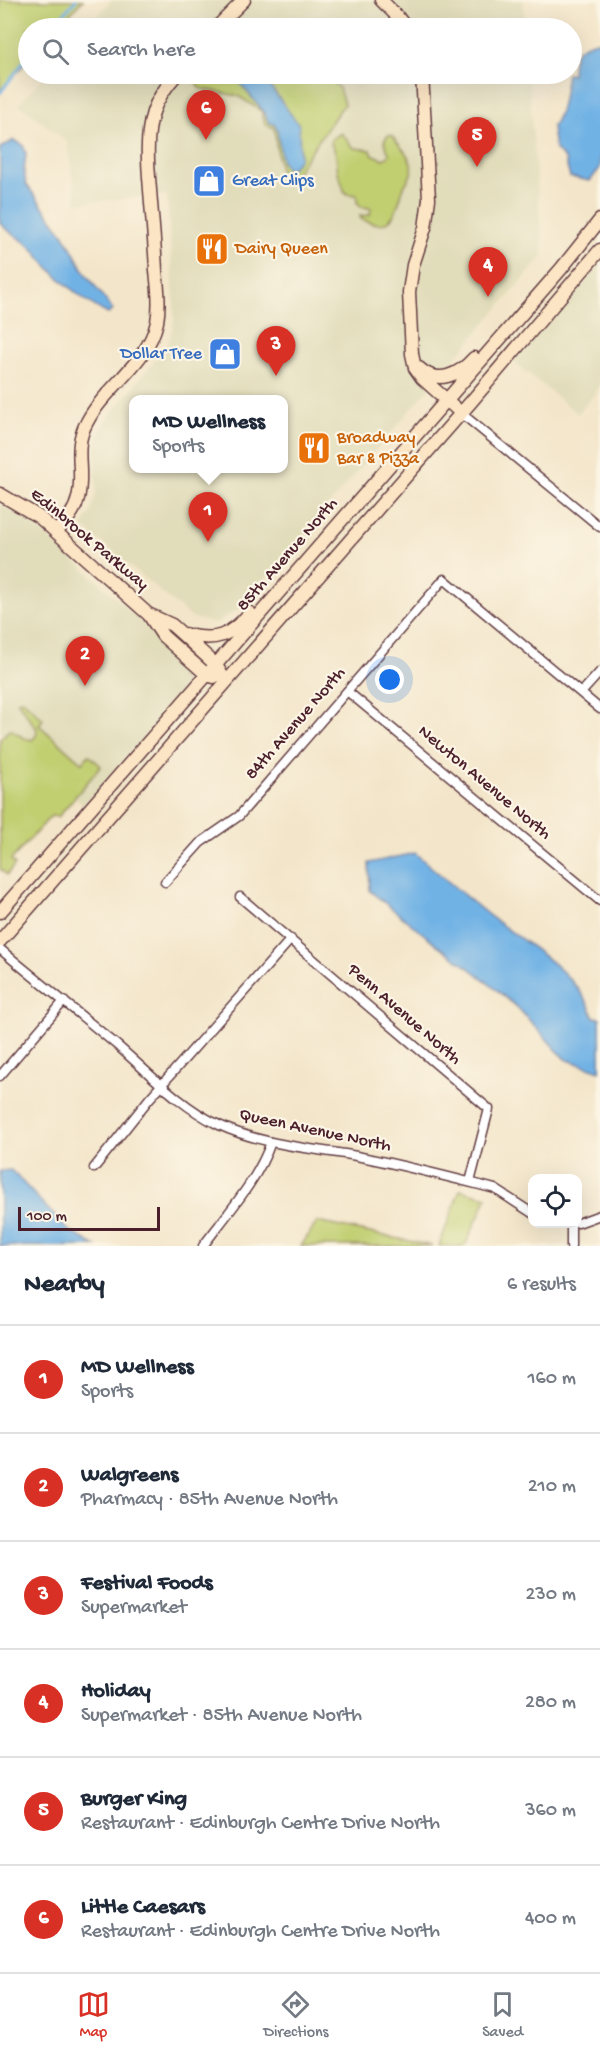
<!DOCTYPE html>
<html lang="en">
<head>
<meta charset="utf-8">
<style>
	body { margin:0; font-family:"Gochi Hand",sans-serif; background:#f6f6f7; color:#1f2937 }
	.controls { position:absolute; right:18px; bottom:18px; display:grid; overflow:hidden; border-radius:12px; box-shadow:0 6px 24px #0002 }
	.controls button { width:54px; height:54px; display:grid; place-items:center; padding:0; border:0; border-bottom:2px solid #e0e1e3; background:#fff; color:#1f2937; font:30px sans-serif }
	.scale { position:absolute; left:18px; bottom:15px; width:142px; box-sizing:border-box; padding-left:6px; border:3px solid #4a1f2b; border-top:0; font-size:16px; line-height:21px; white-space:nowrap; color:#4a1f2b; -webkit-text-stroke:4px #fcf5e5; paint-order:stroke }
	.you { position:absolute; left:390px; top:680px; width:21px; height:21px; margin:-15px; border:4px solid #fff; border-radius:50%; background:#1a73e8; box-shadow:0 0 0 9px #1a73e833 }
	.badge { display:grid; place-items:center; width:39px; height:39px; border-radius:50%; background:#d93025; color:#fff; font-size:20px; font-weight:700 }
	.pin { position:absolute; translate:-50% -50px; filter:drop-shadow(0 2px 3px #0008) }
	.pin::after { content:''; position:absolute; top:32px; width:21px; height:18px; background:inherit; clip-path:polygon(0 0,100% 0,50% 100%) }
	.popup { position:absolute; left:129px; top:395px; width:159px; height:78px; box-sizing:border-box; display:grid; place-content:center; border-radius:12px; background:#fff; filter:drop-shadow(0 2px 4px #0005); font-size:20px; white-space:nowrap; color:#747a83 }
	.popup b { font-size:22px; color:#1f2937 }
	.popup::after { content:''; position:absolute; left:50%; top:100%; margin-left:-12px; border:12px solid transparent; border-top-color:#fff }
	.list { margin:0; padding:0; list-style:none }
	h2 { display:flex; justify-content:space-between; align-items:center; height:78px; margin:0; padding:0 24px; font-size:26px }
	h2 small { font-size:20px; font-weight:400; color:#747a83 }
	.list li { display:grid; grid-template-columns:39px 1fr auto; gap:18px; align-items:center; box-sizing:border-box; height:108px; padding:0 24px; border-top:2px solid #e0e1e3 }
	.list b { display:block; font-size:22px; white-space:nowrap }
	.list p { margin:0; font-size:20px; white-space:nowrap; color:#747a83 }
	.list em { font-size:20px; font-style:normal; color:#747a83 }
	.icon { flex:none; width:33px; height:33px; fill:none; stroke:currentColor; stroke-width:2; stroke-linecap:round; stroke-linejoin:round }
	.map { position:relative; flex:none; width:600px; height:1246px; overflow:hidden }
	.search { position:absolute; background:#fff; box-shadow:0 6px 24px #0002; left:18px; right:18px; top:18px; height:66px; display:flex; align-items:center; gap:15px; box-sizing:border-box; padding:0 21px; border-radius:33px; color:#747a83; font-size:22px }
	.sheet { height:726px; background:#fff }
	nav { display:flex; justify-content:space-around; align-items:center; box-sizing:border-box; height:84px; border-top:2px solid #e0e1e3; background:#fff; font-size:16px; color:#747a83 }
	nav a { display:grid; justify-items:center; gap:3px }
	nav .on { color:#d93025 }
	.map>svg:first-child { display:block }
	.built { fill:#e1dcba; fill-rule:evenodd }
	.green { fill:#c1cf71; stroke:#86774e; stroke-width:1.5 }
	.water { fill:#71b2e5; stroke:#5e6888; stroke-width:1.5 }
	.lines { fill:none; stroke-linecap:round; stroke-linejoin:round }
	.stream { stroke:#71b2e5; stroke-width:3 }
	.street-casing { stroke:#633d43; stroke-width:11 }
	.secondary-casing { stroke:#633d43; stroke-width:15 }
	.street { stroke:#fff; stroke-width:8 }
	.secondary { stroke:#fce5c4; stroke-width:12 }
	.labels { text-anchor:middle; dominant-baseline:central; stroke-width:4.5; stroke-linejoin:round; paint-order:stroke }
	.shop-label { font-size:18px; fill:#366cbe; stroke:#fcf5e5; text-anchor:start }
	.food-label { font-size:18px; fill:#c56008; stroke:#fcf5e5; text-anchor:start }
	.street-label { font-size:18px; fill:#4a1f2b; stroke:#fcf5e5 }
</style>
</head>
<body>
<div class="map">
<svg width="600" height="1246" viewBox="0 0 600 1246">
	<rect width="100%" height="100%" fill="#fcf5e5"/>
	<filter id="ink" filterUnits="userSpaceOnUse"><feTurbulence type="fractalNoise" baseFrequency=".0167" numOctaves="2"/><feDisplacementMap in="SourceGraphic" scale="12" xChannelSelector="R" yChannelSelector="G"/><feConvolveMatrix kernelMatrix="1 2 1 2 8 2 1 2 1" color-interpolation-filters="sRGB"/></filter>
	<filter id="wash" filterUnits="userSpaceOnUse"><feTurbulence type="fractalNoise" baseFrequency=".008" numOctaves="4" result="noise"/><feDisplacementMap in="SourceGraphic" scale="24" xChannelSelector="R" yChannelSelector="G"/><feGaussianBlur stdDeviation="1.35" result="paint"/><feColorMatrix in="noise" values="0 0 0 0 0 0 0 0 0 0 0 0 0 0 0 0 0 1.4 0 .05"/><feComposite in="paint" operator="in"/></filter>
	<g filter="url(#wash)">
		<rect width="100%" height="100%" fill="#f3e5c9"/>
		<path class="built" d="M112,0h411l2,28h-439z
			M46,74h482l15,182 -304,353 -24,15 -24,-7 -109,-91 9,-14 5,-20 -1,-46 8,-22 64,-78 7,-24v-26l-7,-101 -90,8 -10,-61 -48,-38zM133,400h150v68h-150z
			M600,259v128l-22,27 -64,-52z
			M0,504l31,19 60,52 100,92 2,7 -2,9 -107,123 -84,-74z"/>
		<path class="green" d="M0,0h83l-26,28h-29v32l-28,31z
			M201,74h124l14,14 5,16 -53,76 -3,2 -8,-11 -6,-43 -9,-3 -3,-14 -24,-15 -39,-8 -3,-6z
			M341,133l13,15 17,2 1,4 11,5 5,-2 1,-3 -5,-13 3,-5 4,-1c7,9 19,20 21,32 1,9 -6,14 -9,22 -2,4 -2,9 -4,13 -7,24 -17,26 -38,17l-1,-3 10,-1 1,-7 -10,-1 -4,-5v-7l-9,-1 -4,-3c-1,-7 -4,-12 -6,-19 -2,-10 0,-19 -7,-28v-4z
			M23,700l20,19 -4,6 43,38 7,-8 12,11 -43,51 -7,-1 -40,44 4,5 -8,10 -7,-6v-130l10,-10 14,9 8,2 4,-4 1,-7 -20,-28z
			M460,1190l27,7 -22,49h-26z
			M317,1222l116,24h-132z"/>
		<path class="water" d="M600,40v128l-10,13 -20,-4 -5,-18 -10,-10 -3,-22c12,-17 11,-34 15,-53h5c0,-25 5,-27 28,-34z
			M232,74h29l38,51 1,33 -9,11 -5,-1 -4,-6 -5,-33 -3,-5 -5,-1 -5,-11z
			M14,140l9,5 3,9 -2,16 2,14 38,51 22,39 27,36 -5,4c-23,-12 -49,-34 -66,-54 -3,-3 -6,-8 -9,-11 -10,-10 -25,-16 -33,-26v-75z
			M415,853c23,20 46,40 71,60 37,30 90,56 108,104l6,1v53l-35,-12 -47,-51 -42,-35 -40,-29 -66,-53 -1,-28z
			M11,1170l58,61 27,15h-96v-75z"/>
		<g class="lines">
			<path class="stream" d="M51,28l25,-28
				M0,93l28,-37"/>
		</g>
	</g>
	<g filter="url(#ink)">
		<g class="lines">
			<g class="street-casing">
				<path id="street" d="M461,413l139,114
					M347,691l253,210
					M581,693l19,-21
					M165,882l35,-39 39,-27 205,-237 156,130
					M240,897l249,212 -19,73
					M0,949c39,33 80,65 119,98 31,27 62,60 100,78 41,19 88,23 132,30 43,8 86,19 129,30l15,4 37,24
					M0,1076l64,-75
					M94,1168l55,-69 142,-160
					M578,1223l22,-8
					M571,1224v22
					M203,1246c24,-32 55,-66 68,-104"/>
			</g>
			<g class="secondary-casing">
				<path id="secondary" d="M381,0l16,16 9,12
					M216,28l28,-28
					M422,74l7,125 -4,29 -12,37 -4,27 3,62 3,14 7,10 39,35
					M419,368c19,18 41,6 55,-10
					M0,494l39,23 109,97 24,11 9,8 35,32 10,17
					M56,532c9,-10 19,-20 22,-34 7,-27 -6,-50 9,-76 19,-36 61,-59 70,-100 3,-17 1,-34 -1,-51 -1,-22 -3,-45 -5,-68 -2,-30 -7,-62 2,-91 5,-15 14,-27 24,-38
					M149,615l14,21 44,39 7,2
					M184,634c32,8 45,3 66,-21
					M0,912l561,-643 39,-49
					M0,941l470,-538 130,-153"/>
			</g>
			<use href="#street" class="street"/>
			<use href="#secondary" class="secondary"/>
		</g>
	</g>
	<defs>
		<g id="shop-square" transform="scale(1.725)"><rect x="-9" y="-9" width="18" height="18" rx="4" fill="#3f7fe0" stroke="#fcf5e5"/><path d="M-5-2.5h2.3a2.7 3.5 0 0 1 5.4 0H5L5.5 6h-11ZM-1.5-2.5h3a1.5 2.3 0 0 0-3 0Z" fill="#fff"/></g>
		<g id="restaurant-square" transform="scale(1.725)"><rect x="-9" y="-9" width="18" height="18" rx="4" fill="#e8710a" stroke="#fcf5e5"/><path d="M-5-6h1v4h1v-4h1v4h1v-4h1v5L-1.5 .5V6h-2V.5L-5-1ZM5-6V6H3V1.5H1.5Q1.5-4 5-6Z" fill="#fff"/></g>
	</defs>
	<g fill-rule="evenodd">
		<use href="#shop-square" x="209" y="181"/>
		<use href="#restaurant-square" x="212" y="249"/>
		<use href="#shop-square" x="225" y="354"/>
		<use href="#restaurant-square" x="314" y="448"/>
	</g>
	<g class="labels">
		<g class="shop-label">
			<text x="232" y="181">Great Clips</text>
			<text x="202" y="354" text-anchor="end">Dollar Tree</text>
		</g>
		<g class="food-label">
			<text x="235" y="249">Dairy Queen</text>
			<text x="337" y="438">Broadway<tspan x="337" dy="21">Bar &amp; Pizza</tspan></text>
		</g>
		<g class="street-label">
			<text transform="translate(89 540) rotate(40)">Edinbrook Parkway</text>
			<text transform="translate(288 555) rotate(-49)">85th Avenue North</text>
			<text transform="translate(296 724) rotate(-49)">84th Avenue North</text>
			<text transform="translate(484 783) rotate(40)">Newton Avenue North</text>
			<text transform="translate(404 1015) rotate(41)">Penn Avenue North</text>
			<text transform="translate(315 1131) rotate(12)">Queen Avenue North</text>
		</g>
	</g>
</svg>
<div class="controls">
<button><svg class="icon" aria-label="locate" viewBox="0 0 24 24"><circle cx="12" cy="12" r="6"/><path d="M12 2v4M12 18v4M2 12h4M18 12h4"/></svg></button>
</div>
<div class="scale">100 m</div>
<div class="you"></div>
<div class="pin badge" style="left:208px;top:542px">1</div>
<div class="popup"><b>MD Wellness</b>Sports</div>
<div class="pin badge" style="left:85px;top:686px">2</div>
<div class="pin badge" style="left:276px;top:376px">3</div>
<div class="pin badge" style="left:488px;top:297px">4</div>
<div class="pin badge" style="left:477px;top:167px">5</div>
<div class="pin badge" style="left:206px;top:140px">6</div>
<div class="search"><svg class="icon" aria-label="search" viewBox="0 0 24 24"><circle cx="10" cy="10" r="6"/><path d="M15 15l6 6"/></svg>Search here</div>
</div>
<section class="sheet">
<h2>Nearby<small>6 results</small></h2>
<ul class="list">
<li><span class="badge">1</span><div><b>MD Wellness</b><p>Sports</p></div><em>160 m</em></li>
<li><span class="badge">2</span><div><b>Walgreens</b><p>Pharmacy · 85th Avenue North</p></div><em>210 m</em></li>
<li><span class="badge">3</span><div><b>Festival Foods</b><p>Supermarket</p></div><em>230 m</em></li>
<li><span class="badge">4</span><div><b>Holiday</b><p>Supermarket · 85th Avenue North</p></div><em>280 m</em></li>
<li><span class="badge">5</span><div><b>Burger King</b><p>Restaurant · Edinburgh Centre Drive North</p></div><em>360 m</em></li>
<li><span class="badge">6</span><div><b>Little Caesars</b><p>Restaurant · Edinburgh Centre Drive North</p></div><em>400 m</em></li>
</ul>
</section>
<nav>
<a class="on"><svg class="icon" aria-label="map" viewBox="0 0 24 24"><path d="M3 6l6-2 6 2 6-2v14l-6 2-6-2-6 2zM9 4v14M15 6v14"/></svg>Map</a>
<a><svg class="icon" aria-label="directions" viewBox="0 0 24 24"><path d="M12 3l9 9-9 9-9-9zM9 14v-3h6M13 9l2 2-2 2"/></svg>Directions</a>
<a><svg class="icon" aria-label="saved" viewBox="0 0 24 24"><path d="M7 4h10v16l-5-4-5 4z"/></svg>Saved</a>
</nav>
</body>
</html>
